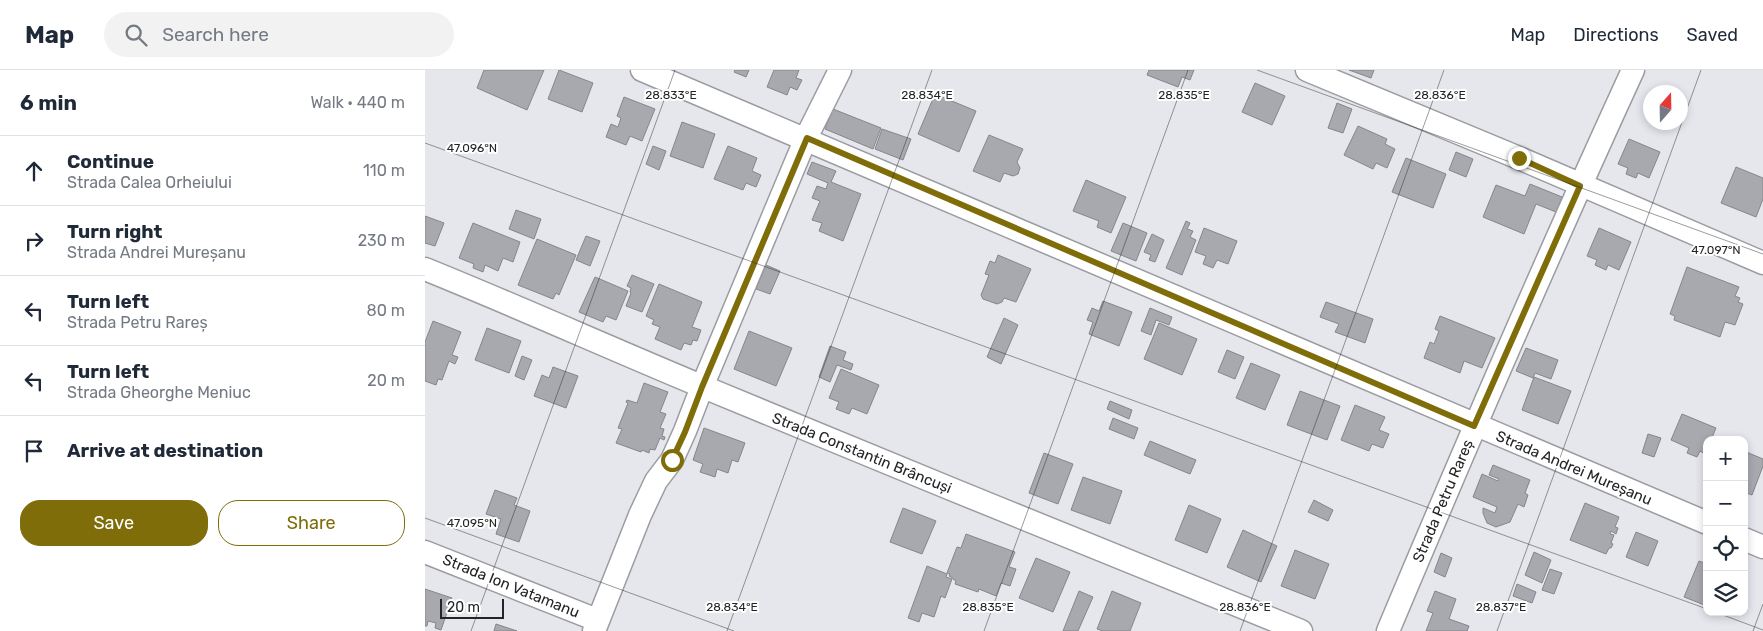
<!DOCTYPE html>
<html lang="en">
<head>
<meta charset="utf-8">
<style>
	body { margin:0; font-family:Rubik,sans-serif; background:#f2f2f3; color:#1f2937 }
	.controls { position:absolute; right:15px; bottom:15px; display:grid; overflow:hidden; border-radius:10px; box-shadow:0 2px 8px #0003 }
	.controls button { width:45px; height:45px; display:grid; place-items:center; padding:0; border:0; border-bottom:1px solid #e0e1e3; background:#fff; color:#1f2937; font:25px sans-serif }
	.compass { position:absolute; left:1218px; top:15px; width:45px; height:45px; border-radius:50%; background:#fff; box-shadow:0 2px 8px #0003; rotate:20deg }
	.scale { position:absolute; left:15px; bottom:12px; width:64px; box-sizing:border-box; padding-left:5px; border:2px solid #232426; border-top:0; font-size:14px; line-height:18px; white-space:nowrap; color:#232426; -webkit-text-stroke:4px #fff; paint-order:stroke }
	.stop { position:absolute; width:15px; height:15px; margin:-11px; border:4px solid #7e6d08; border-radius:50%; background:#fff }
	.stop.end { background:#7e6d08; border-color:#fff; box-shadow:0 1px 5px #0008 }
	.list { margin:0; padding:0; list-style:none }
	h2 { display:flex; justify-content:space-between; align-items:center; height:65px; margin:0; padding:0 20px; font-size:21px }
	h2 small { font-size:16px; font-weight:400; color:#747a83 }
	.list li { display:grid; grid-template-columns:32px 1fr auto; gap:15px; align-items:center; box-sizing:border-box; height:70px; padding:0 20px; border-top:1px solid #e0e1e3 }
	.list b { display:block; font-size:19px; white-space:nowrap }
	.list p { margin:0; font-size:16px; white-space:nowrap; color:#747a83 }
	.list em { font-size:16px; font-style:normal; color:#747a83 }
	.actions { display:flex; gap:10px; padding:15px 20px }
	.actions a { flex:1; padding:11px 0; border:1px solid #7e6d08; border-radius:20px; text-align:center; font-size:18px; color:#7e6d08 }
	.actions .main { background:#7e6d08; color:#fff }
	.icon { flex:none; width:28px; height:28px; fill:none; stroke:currentColor; stroke-width:2; stroke-linecap:round; stroke-linejoin:round }
	.map { position:relative; flex:none; width:1338px; height:561px; overflow:hidden }
	header { display:flex; align-items:center; gap:30px; box-sizing:border-box; height:70px; padding:0 25px; background:#fff; border-bottom:1px solid #e0e1e3 }
	header strong { font-size:24px }
	nav { display:flex; gap:28px; margin-inline-start:auto; font-size:18px }
	.search { width:350px; height:45px; background:#f2f2f3; display:flex; align-items:center; gap:12px; box-sizing:border-box; padding:0 18px; border-radius:28px; color:#747a83; font-size:19px }
	main { display:flex }
	aside { flex:1; background:#fff }
	.map>svg:first-child { display:block }
	.building { fill:#a8a9af; stroke:#85868c }
	.lines { fill:none; stroke-linecap:round; stroke-linejoin:round }
	.street-casing { stroke:#9b9ca2; stroke-width:25 }
	.street { stroke:#fff; stroke-width:22 }
	.route { stroke:#7e6d08; stroke-width:6 }
	.ticks { fill:none; stroke:#232426; stroke-width:1; stroke-opacity:0.45 }
	.labels { text-anchor:middle; dominant-baseline:central; stroke-width:4; stroke-linejoin:round; paint-order:stroke }
	.street-label { font-size:15px; fill:#232426; stroke:#fff }
	.ticks-label { font-size:12px; text-anchor:middle; fill:#232426; stroke:#fff; stroke-width:4; stroke-linejoin:round; paint-order:stroke }
</style>
</head>
<body>
<header>
<strong>Map</strong>
<div class="search"><svg class="icon" aria-label="search" viewBox="0 0 24 24"><circle cx="10" cy="10" r="6"/><path d="M15 15l6 6"/></svg>Search here</div>
<nav><a>Map</a><a>Directions</a><a>Saved</a></nav>
</header>
<main>
<aside>
<h2>6 min<small>Walk · 440 m</small></h2>
<ul class="list">
<li><svg class="icon" aria-label="ahead" viewBox="0 0 24 24"><path d="M12 20V5M6 11l6-6 6 6"/></svg><div><b>Continue</b><p>Strada Calea Orheiului</p></div><em>110 m</em></li>
<li><svg class="icon" aria-label="right" viewBox="0 0 24 24"><path d="M7 20v-9h11M14 6l5 5-5 5"/></svg><div><b>Turn right</b><p>Strada Andrei Mureșanu</p></div><em>230 m</em></li>
<li><svg class="icon" aria-label="left" viewBox="0 0 24 24"><path d="M17 20v-9H6M10 6l-5 5 5 5"/></svg><div><b>Turn left</b><p>Strada Petru Rareș</p></div><em>80 m</em></li>
<li><svg class="icon" aria-label="left" viewBox="0 0 24 24"><path d="M17 20v-9H6M10 6l-5 5 5 5"/></svg><div><b>Turn left</b><p>Strada Gheorghe Meniuc</p></div><em>20 m</em></li>
<li><svg class="icon" aria-label="arrive" viewBox="0 0 24 24"><path d="M6 21V4h12l-3 4 3 4H6"/></svg><div><b>Arrive at destination</b></div></li>
</ul>
<div class="actions"><a class="main">Save</a><a>Share</a></div>
</aside>
<div class="map">
<svg width="1338" height="561" viewBox="0 0 1338 561">
	<rect width="100%" height="100%" fill="#e6e7ed"/>
	<path class="building" d="M59,0h60l-17,40 -50,-22z
		M134,0l34,13 -11,29 -34,-13z
		M310,0h14l-3,7 -12,-5z
		M349,0h25l-3,8 6,2 -5,10 -7,-3 -3,8 -20,-8z
		M724,0h45l-4,10 -8,-3 -4,10 -31,-12z
		M924,0h25l-3,8z
		M830,13l30,13 -13,29 -30,-13z
		M510,24l41,17 -17,41 -41,-18z
		M199,27l31,12 -13,32 -12,-5 -4,9 -20,-8 5,-13 7,3 3,-9 -4,-2z
		M912,33l15,6 -9,24 -15,-5z
		M408,39l48,19 -8,21 -48,-20z
		M257,52l33,12 -12,34 -33,-12z
		M933,56l29,13 -2,5 10,5 -8,19 -11,-5 -3,6 -29,-14z
		M457,59l29,10 -8,21 -28,-11z
		M564,65l34,14 -6,13 3,6 -2,6 -5,2 -9,-3 -4,9 -27,-11z
		M1204,69l31,13 -11,26 -11,-5 -2,5 -10,-4 2,-6 -10,-4z
		M228,76l13,5 -7,19 -13,-6z
		M303,76l29,12 -5,13 9,4 -5,12 -10,-4 -3,7 -29,-11z
		M1031,82l17,7 -7,18 -17,-7z
		M981,88l40,16 -13,34 -41,-16z
		M387,92l24,9 -5,11 30,12 -18,47 -24,-10 3,-8 -10,-3 8,-19 -8,-3 5,-12 9,3 2,-6 -21,-9z
		M1311,97l27,11v21l-7,18 -35,-14z
		M661,110l40,17 -15,36 -14,-6 2,-6 -26,-10z
		M1105,114l32,13 -6,15 -20,-8 -12,30 -41,-17 13,-32 29,11z
		M91,140l25,9 -7,20 -25,-10z
		M0,146l19,7 -9,23 -10,-3z
		M761,151l4,2 -3,6 6,2 -3,6 6,3 -14,35 -16,-7z
		M48,153l47,19 -7,20 -10,-4 -5,13 -13,-6 -2,7 -10,-4 1,-4 -15,-6z
		M698,153l24,10 -11,28 -25,-10z
		M779,158l33,13 -9,23 -11,-4 -4,8 -10,-4 3,-8 -11,-4z
		M1174,158l32,14 -12,28 -11,-5 -2,5 -11,-5 2,-5 -10,-4z
		M727,164l12,6 -9,22 -6,-2 2,-5 -7,-3z
		M161,166l14,5 -10,25 -14,-6z
		M112,169l39,16 -17,40 -3,-2 -3,6 -35,-14z
		M573,185l33,14 -15,33 -12,-4 -2,4 -5,2 -14,-5 -2,-4 8,-20 -4,-1 5,-13 5,2z
		M341,195l14,6 -10,23 -14,-5z
		M1262,197l52,20 -4,9 5,2 -2,4 5,2 -8,21 -10,-3 -5,15 -46,-17 1,-4 -5,-2z
		M207,205l22,9 -12,28 -16,-6 5,-13 -1,-1 1,-4 -4,-2z
		M170,207l33,14 -12,29 -10,-4 -3,6 -24,-10z
		M234,214l43,18 -10,25 9,3 -4,11 -4,-1 -2,5 -7,-2 -3,7 -26,-11 5,-12 -8,-3 2,-4 -8,-4z
		M678,231l29,11 -13,34 -30,-12 4,-12 -6,-2 5,-12 7,3z
		M901,232l47,17 -8,24 -30,-11 4,-8 -19,-7z
		M725,238l22,9 -3,8 -13,-5 -5,15 -10,-4z
		M1015,246l55,22 -13,30 -18,-7 -4,12 -36,-15 6,-16 4,2 5,-13 -4,-2z
		M579,248l14,7 -17,39 -14,-7z
		M8,251l28,11 -9,23 6,2 -3,7 -6,-3 -7,19 -4,-1 -2,6 -11,-4v-39z
		M734,253l38,16 -15,36 -38,-16z
		M62,258l34,13 -12,32 -34,-13z
		M324,261l43,17 -16,38 -42,-17z
		M405,276l16,6 -3,8 10,4 -2,6 -14,-5 -7,17 -11,-5z
		M1101,278l32,12 -7,19 -16,-6 -2,5 -17,-7z
		M802,280l17,7 -9,22 -17,-7z
		M97,286l10,4 -8,20 -9,-4z
		M826,293l29,12 -15,35 -29,-12z
		M128,297l25,9 -12,32 -32,-12 8,-21 7,3z
		M416,299l38,16 -12,29 -15,-6 -3,6 -13,-5 3,-7 -10,-4z
		M1109,307l37,14 -13,33 -36,-14z
		M219,313l24,9 -8,20 6,2 -6,14 4,1 -2,7 3,1 -1,3 -4,-2 -5,12 -5,-1 -1,4 -7,-3 -1,2 -25,-9 6,-14 -4,-1 10,-25 -2,-1 1,-2 10,3z
		M875,321l40,15 -13,34 -40,-15z
		M685,331l22,9 -3,9 -22,-10z
		M930,335l30,12 -6,13 10,4 -6,14 -11,-4 -3,7 -28,-11z
		M1257,344l34,14 -5,12h-4l-2,14 -5,-3 -3,6 -10,-4 2,-5 -18,-8z
		M688,348l25,10 -4,11 -25,-10z
		M279,358l41,15 -7,19 -6,-2 -4,13 -11,-4 -2,8 -15,-5 3,-8 -10,-4z
		M1223,364l13,4 -7,19 -12,-4z
		M725,371l46,19 -6,14 -46,-19z
		M1319,381l19,8v7l-11,29 -8,-3z
		M619,383l29,11 -15,40 -29,-11z
		M1068,395l37,15 -5,13 3,2 -4,12 -6,-3 -8,18 -14,5 -9,-4 -4,-10v-5l12,5 2,-6 -24,-10 9,-23 16,7 1,-2 -10,-4z
		M658,407l39,14 -12,33 -39,-14z
		M70,420l22,8 -3,7 16,6 -11,31 -23,-8 5,-15 -15,-5z
		M889,430l19,10 -5,11 -20,-9z
		M1160,433l34,14 -4,10 3,1 -2,6 -5,-3 -1,3 4,1 -3,8 2,1 -2,4h-2l-3,6 -36,-14z
		M764,435l32,14 -14,34 -32,-13z
		M478,438l33,13 -14,33 -32,-12z
		M818,460l34,16 -16,36 -34,-15z
		M1211,462l22,9 -10,25 -22,-9z
		M541,464l49,18 -6,15 7,2 -6,17 -9,-3 -5,13 -17,-7 -1,3 -23,-8 1,-3 -3,-2v-1l-4,-2 1,-2 -3,-1 10,-26 4,1z
		M870,480l34,14 -14,35 -34,-13z
		M1109,482l17,8 -9,23 -17,-8z
		M1016,483l11,5 -7,19 -11,-5z
		M611,488l34,14 -17,40 -34,-14z
		M1274,491l8,3v42l-23,-9z
		M502,496l20,8 -1,3 6,2 -7,19 -4,-2 -7,21 -12,-4 -3,9 -11,-4z
		M1125,499l12,4 -8,21 -12,-4z
		M1092,514l19,8 -4,11 -19,-7z
		M0,519l27,9 -11,32 -6,-2 1,-5 -8,-2 -1,5h-2z
		M654,521l14,6 -15,34h-15z
		M687,521l29,12 -11,28h-27l-6,-2z
		M1010,521l21,8 -7,20 20,7 -2,5h-41l7,-18 -6,-2z
		M71,554l21,7h-23z"/>
	<g class="lines">
		<g class="street-casing">
			<path id="street" d="M217,0c356,148 709,304 1065,453
				M882,0l212,88 244,105
				M0,199c94,38 187,80 281,119 198,82 396,163 595,243
				M1319,469l19,8
				M0,482l172,68
				M169,561l46,-116 16,-34 16,-21 13,-29 17,-44 68,-163 36,-86 34,-68
				M963,561c79,-188 160,-376 245,-561"/>
		</g>
		<use href="#street" class="street"/>
	</g>
	<g class="lines">
		<path class="route" d="M247,390l13,-28 17,-45 105,-249 667,288 106,-240 -61,-28"/>
	</g>
	<path class="ticks" d="M832,0l506,184M0,73l1282,466M0,448l309,113M1290,542l48,18M46,561l204,-561M302,561l205,-561M559,561l204,-561M815,561l204,-561M1072,561l204,-561M1328,561l10,-27"/>
	<g class="labels">
		<g class="street-label">
			<text transform="translate(437 383) rotate(22)">Strada Constantin Brâncuși</text>
			<text transform="translate(1149 398) rotate(23)">Strada Andrei Mureșanu</text>
			<text transform="translate(1018 431) rotate(-67)">Strada Petru Rareș</text>
			<text transform="translate(86 516) rotate(22)">Strada Ion Vatamanu</text>
		</g>
	</g>
	<g class="ticks-label">
		<text x="246" y="29">28.833°E</text>
		<text x="502" y="29">28.834°E</text>
		<text x="759" y="29">28.835°E</text>
		<text x="1015" y="29">28.836°E</text>
		<text x="47" y="82">47.096°N</text>
		<text x="1291" y="184">47.097°N</text>
		<text x="47" y="457">47.095°N</text>
		<text x="307" y="541">28.834°E</text>
		<text x="563" y="541">28.835°E</text>
		<text x="820" y="541">28.836°E</text>
		<text x="1076" y="541">28.837°E</text>
	</g>
</svg>
<div class="controls">
<button>+</button>
<button>−</button>
<button><svg class="icon" aria-label="locate" viewBox="0 0 24 24"><circle cx="12" cy="12" r="6"/><path d="M12 2v4M12 18v4M2 12h4M18 12h4"/></svg></button>
<button><svg class="icon" aria-label="layers" viewBox="0 0 24 24"><path d="M12 4l9 5-9 5-9-5zM3 14l9 5 9-5"/></svg></button>
</div>
<svg class="compass" viewBox="-18 -18 36 36"><path d="M0-13l5 13h-10z" fill="#e53935"/><path d="M0 13l5-13h-10z" fill="#747a83"/></svg>
<div class="scale">20 m</div>
<div class="stop" style="left:247px;top:390px"></div>
<div class="stop end" style="left:1094px;top:88px"></div>
</div>
</main>
</body>
</html>
